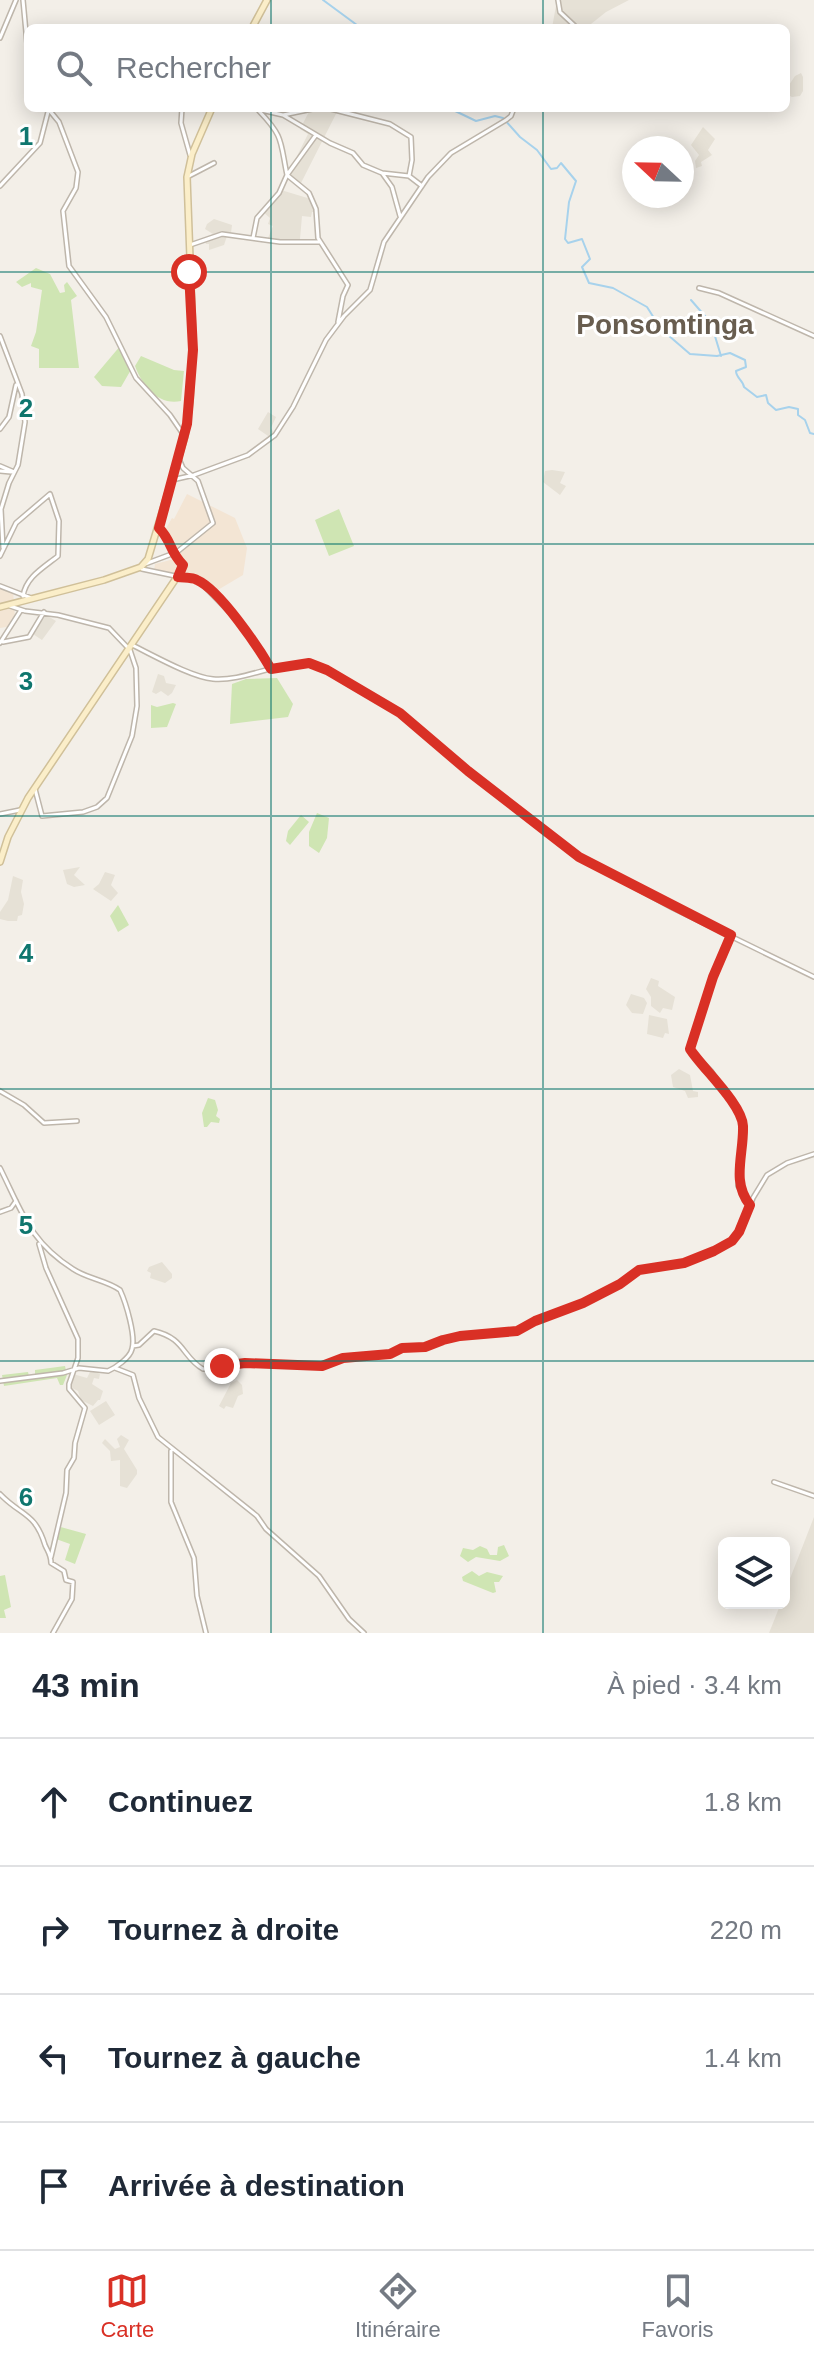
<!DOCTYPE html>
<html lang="fr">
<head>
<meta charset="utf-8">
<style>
	body { margin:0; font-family:Arial,sans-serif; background:#f6f6f7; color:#1f2937 }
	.controls { position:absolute; right:24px; bottom:24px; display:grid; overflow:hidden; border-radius:12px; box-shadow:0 4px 20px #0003 }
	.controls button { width:72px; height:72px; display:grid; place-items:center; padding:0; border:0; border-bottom:2px solid #e0e1e3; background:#fff; color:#1f2937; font:40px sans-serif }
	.compass { position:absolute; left:622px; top:136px; width:72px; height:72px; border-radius:50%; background:#fff; box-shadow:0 4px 20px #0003; rotate:292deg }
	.stop { position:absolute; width:24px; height:24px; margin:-18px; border:6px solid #d93025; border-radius:50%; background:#fff }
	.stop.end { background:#d93025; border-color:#fff; box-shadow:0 2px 8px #0008 }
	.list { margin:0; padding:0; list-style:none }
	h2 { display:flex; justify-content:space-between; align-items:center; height:104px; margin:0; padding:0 32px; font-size:34px }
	h2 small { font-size:26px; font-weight:400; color:#747a83 }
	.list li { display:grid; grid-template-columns:52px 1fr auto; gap:24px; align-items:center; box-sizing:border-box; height:128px; padding:0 32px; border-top:2px solid #e0e1e3 }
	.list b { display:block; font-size:30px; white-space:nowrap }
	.list em { font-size:26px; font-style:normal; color:#747a83 }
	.icon { flex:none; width:44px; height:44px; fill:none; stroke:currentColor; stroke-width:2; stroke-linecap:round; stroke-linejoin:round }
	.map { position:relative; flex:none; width:814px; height:1633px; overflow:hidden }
	.search { position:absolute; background:#fff; box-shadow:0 4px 20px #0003; left:24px; right:24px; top:24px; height:88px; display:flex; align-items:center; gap:20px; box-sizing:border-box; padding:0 28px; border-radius:12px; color:#747a83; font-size:30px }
	.sheet { height:616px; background:#fff }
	nav { display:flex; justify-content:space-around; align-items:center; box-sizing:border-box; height:112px; border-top:2px solid #e0e1e3; background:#fff; font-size:22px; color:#747a83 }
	nav a { display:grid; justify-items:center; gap:4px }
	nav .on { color:#d93025 }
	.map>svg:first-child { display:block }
	.residential { fill:#e6e1d6 }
	.commercial { fill:#f3e5d4 }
	.green { fill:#cfe5b3 }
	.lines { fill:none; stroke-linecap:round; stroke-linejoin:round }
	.stream { stroke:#a7d2ec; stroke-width:2 }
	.street-casing { stroke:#beb6ab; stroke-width:6 }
	.secondary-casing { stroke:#d0c099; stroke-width:8 }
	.street { stroke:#fff; stroke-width:3 }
	.secondary { stroke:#fbeec9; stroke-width:5 }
	.route { stroke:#d93025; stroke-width:10 }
	.grid { fill:none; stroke:#0f766e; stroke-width:2; stroke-opacity:0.55 }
	.labels { text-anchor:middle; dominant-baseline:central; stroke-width:6; stroke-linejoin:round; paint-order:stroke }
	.quarter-label { font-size:28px; font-weight:bold; fill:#685d4f; stroke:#fff }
	.grid-label { font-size:26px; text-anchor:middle; font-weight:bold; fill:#0f766e; stroke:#fff; stroke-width:6; stroke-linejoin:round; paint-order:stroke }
</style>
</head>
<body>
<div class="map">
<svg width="814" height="1633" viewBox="0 0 814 1633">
	<rect width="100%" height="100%" fill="#f3efe8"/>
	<path class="residential" d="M557,0h72l-23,12 -20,16h-34z
		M801,73l2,4v14l-3,5 -8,1 -4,-2 1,-10 6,-9z
		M311,108h28l-38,75 -13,-9 20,-40 -8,-5z
		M703,127l12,12 -7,11 4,5 -11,7 1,4 -6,2 -1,-7 4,-6 -8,-10z
		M281,190l33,10 4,9v3h-6l-1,5 -9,-1 -2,23 -21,2 -11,-3 5,-12 -5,-2 2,-6 -7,-6z
		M214,219l18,6 -1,8h-3l-4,12 -15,5v-6h-3l-2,-6 9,-4 -8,-5 2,-5z
		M268,412l8,5 -5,11 4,7 -4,3 -13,-9z
		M552,470l13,2 -5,11 6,3 -6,9 -17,-13 2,-11z
		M46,615l10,6 -14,19 -9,-6z
		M158,674l6,2 2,7 10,2 -4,8 -4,3 -7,-5 -5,3 -4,-2z
		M80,867l-6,8 11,10 -11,2 -7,-3 -4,-14z
		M105,872l10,3 -4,10 7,8 -7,8 -18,-12 6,-5z
		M13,876l10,4 -2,12 3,12 -2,11 -4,1 -1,5h-9l-8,-2v-7l8,-12z
		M651,978l8,3 -1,5 17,11 -3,13 -9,-2 -3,5 -9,-7v-9l-5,-8z
		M631,994l13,4 3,5 -4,11 -11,-1 -6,-8z
		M649,1015l18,4 2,15 -4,-1 -2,5 -16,-4z
		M679,1069l11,6 3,16 5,1v5l-10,1 -3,-7 -12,-4 -2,-12z
		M162,1262l10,12v4l-7,5 -15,-5 1,-5 -4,-2 2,-4z
		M91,1370l9,4 -1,5 -5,-1 -2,6 11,7 -3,9h-2l-5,6 -12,-6 -3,-9 -6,-3 -1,-4 2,-10 14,4z
		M237,1380l5,5 1,9 -5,2 -5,12 -7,-2 -2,3 -5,-3 12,-23z
		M106,1401l9,14 -16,10 -9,-14z
		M121,1435l8,5 -5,9 13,21v4l-10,14 -7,-2v-26l-9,1 -1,-10 -8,-8 3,-4 10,10 5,-2 -3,-8z
		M814,1517v116h-45l12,-30h3v-9z"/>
	<path class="commercial" d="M187,494l48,24 12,30 -4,27 -27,16 -15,-12 -47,-8 1,-7 23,-6 -6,-16 -8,-10 8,-14 2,1z
		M0,585l13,6 2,26 -4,2 1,7 -12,2z"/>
	<path class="green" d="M36,268l14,6 10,19 5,-1 -1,-7 3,-3 10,14 -6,4 8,68h-40v-19l-8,-3 5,-14 6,-42 -11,-3v-4l-9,4 -6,-5z
		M121,345l11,23 -11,19 -19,-1 -8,-9z
		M141,356l33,14 10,1 -3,30c-23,5 -39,-16 -46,-35z
		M339,509l15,37 -25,10 -14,-36z
		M277,678l16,26 -5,13 -58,7 2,-40 14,-5z
		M173,703l3,1 -9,23 -16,1v-23l6,2z
		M317,813l12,5 -2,20 -8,15 -10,-7v-14z
		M301,815l8,7 -19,23 -4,-4 2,-10z
		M118,905l11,20 -11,7 -8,-16z
		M208,1098l7,2 3,10 -2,6 4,3 -1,4 -8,-1 -4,5h-3l-2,-14z
		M65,1366l2,9 -4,10h-3l-3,-7 -53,8 -2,-11 26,-3 1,4 6,-1v-5z
		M57,1526l29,8 -11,30 -10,-4 5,-16 -14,-5z
		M504,1545l5,11 -9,5 -24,-4 -8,5 -8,-6 3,-8 10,2 7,-4 7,3 3,6h7l1,-8z
		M472,1571l7,5 8,-4 16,4 -4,6h-5l2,10 -3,1 -30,-12 -1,-4z
		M5,1575l6,32 -7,3 2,8h-6v-42z"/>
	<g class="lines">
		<path class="stream" d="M323,0l38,28
			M449,108l27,13 19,-5 8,2 17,19 17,13 14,19 6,-1 4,-5 15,18 -7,21 -4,37 3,4 14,-4 8,20 -8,8 7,16 24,5 34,19 14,22 29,25 27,2 13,-3 15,7 1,7 -10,4c0,7 7,9 8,16l13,10 9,-2 2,8 8,7 13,-3 9,2v6l7,5 5,13 4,1
			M691,300l20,23 10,33"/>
		<g class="street-casing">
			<path id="street" d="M23,0l5,54
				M558,0l2,12 17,16
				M0,38l16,-38
				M182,108l-1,15 9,32
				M252,108l31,7 34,-7
				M262,108l-3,3c25,26 21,30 28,64l22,18 7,16 2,29 30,47 -5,11 -5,26
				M327,108l63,16 21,13 1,23 -3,16 13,10
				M50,111l9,11 19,50 -2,16 -13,23 6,55 37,51 30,61 34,37 13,19
				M283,115l47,28 23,10 10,12 19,8 10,14 8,29
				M382,173l27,3
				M189,176l25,-13
				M0,186l40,-43 9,-35
				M253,238l4,-20 22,-25 8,-18 29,-40
				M190,245l32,-11 58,8h40
				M699,288l20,5 95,43
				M0,336l22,58 3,28 -7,43 -9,18 -8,26 2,39
				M0,429l9,-12 7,-32
				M0,466l14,6
				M0,471l11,1
				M172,480l22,-5 54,-20 27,-20 18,-28 33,-67 18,-24 26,-26 14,-48 44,-65 23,-24 55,-33 5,-4 3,-8
				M0,556l16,-33 34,-29 9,27 -1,35c-15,12 -32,21 -35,40
				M145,564l32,-12 36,-29 -15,-42 -15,-13 -4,-9
				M142,569l57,12 44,45 28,42
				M0,586l31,12
				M10,606l15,5 33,4 51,13 21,22 6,18 1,38 -5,30 -25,62 -10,9 -14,5 -41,4 -7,-27
				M3,642l26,-5 15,-25
				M0,643l21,-33
				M132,645c21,10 59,32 81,34 37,3 74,-25 109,-11l78,45 68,58 111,86 94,51 141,69
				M0,814l20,-4
				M731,935l-18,42 -23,72 21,22 30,45 2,12 -5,58 12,19
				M0,1091l24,14 20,18 33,-2
				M0,1168c22,44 30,74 73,101 15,10 33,11 47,21 6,13 16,46 12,59 -2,9 -17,19 -24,22l-29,-3 -16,5 -63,8
				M0,1212l11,-4 5,-7
				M39,1244l7,24 32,71v19l-9,26v5l16,19 -10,35 -1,15 -7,12 -1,23 -15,64
				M133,1346l6,-1 15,-14c31,7 28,26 49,38l42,-6 77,3 18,-7 50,-5 12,-6 23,-1 18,-7 17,-4 57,-5 18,-10 48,-18 37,-19 19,-14 45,-7 48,-22 7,-9 14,-34 14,-23 20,-12 27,-9
				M115,1368l18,7 6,23 19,39 99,79 9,13 53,47 30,43 15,14
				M171,1451v51l23,56 3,38 9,37
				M774,1482l40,14
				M0,1494c21,22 35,18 45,51 3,7 6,10 6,18l13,8 2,9 7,2 -1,17 -19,34"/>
		</g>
		<g class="secondary-casing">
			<path id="secondary" d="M252,28l15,-28
				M0,607l104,-27 37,-13 7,-8 37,-123 5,-35 3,-62 -6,-162 5,-23 20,-46
				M0,862l8,-25 20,-39 153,-227 1,-7c-12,-11 -11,-24 -23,-36"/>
		</g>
		<use href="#street" class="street"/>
		<use href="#secondary" class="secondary"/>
	</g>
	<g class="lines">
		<path class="route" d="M189,272l4,78 -6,74 -28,104c13,13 10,23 24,37l-5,12c6,1 14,0 19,3 23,10 61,67 74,89l38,-6 18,7 73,43 68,58 111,86 152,78 -18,42 -23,72c12,19 52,55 53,77 1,28 -12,56 7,79l-11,27 -7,9 -18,10 -30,12 -45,7 -19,14 -37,19 -48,18 -18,10 -57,5 -17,4 -18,7 -23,1 -12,6 -47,4 -21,8 -77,-3 -23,3"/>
	</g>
	<path class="grid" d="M271,0v28M543,0v28M271,108v1525M543,108v1525M0,272h814M0,544h814M0,816h814M0,1089h814M0,1361h814"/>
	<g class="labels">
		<g class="quarter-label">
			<text x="665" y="324">Ponsomtinga</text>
		</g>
	</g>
	<g class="grid-label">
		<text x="26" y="145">1</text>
		<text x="26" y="417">2</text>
		<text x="26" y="690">3</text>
		<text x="26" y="962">4</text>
		<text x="26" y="1234">5</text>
		<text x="26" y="1506">6</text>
	</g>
</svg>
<div class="controls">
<button><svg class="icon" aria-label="layers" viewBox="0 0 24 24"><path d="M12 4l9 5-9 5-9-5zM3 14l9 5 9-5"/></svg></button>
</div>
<svg class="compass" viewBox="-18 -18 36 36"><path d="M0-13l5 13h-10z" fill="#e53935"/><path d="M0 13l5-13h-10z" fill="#747a83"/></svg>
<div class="stop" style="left:189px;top:272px"></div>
<div class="stop end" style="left:222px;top:1366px"></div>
<div class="search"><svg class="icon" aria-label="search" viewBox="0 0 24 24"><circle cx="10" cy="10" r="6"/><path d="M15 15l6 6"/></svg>Rechercher</div>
</div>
<section class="sheet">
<h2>43 min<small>À pied · 3.4 km</small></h2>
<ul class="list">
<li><svg class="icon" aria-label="ahead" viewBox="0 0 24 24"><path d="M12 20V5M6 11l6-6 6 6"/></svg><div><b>Continuez</b></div><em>1.8 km</em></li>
<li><svg class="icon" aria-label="right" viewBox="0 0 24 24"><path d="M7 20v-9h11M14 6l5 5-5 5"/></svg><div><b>Tournez à droite</b></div><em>220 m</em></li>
<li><svg class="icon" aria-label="left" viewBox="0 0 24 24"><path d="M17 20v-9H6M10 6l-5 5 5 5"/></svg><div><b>Tournez à gauche</b></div><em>1.4 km</em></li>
<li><svg class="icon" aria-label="arrive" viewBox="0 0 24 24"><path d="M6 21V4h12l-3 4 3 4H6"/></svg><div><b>Arrivée à destination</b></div></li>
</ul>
</section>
<nav>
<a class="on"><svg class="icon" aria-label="map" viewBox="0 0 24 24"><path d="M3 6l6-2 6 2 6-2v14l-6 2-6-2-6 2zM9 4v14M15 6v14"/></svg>Carte</a>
<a><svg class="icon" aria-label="directions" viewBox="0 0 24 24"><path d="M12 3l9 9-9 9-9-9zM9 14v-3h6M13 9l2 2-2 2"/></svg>Itinéraire</a>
<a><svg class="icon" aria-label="saved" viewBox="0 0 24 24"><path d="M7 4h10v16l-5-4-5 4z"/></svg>Favoris</a>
</nav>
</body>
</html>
